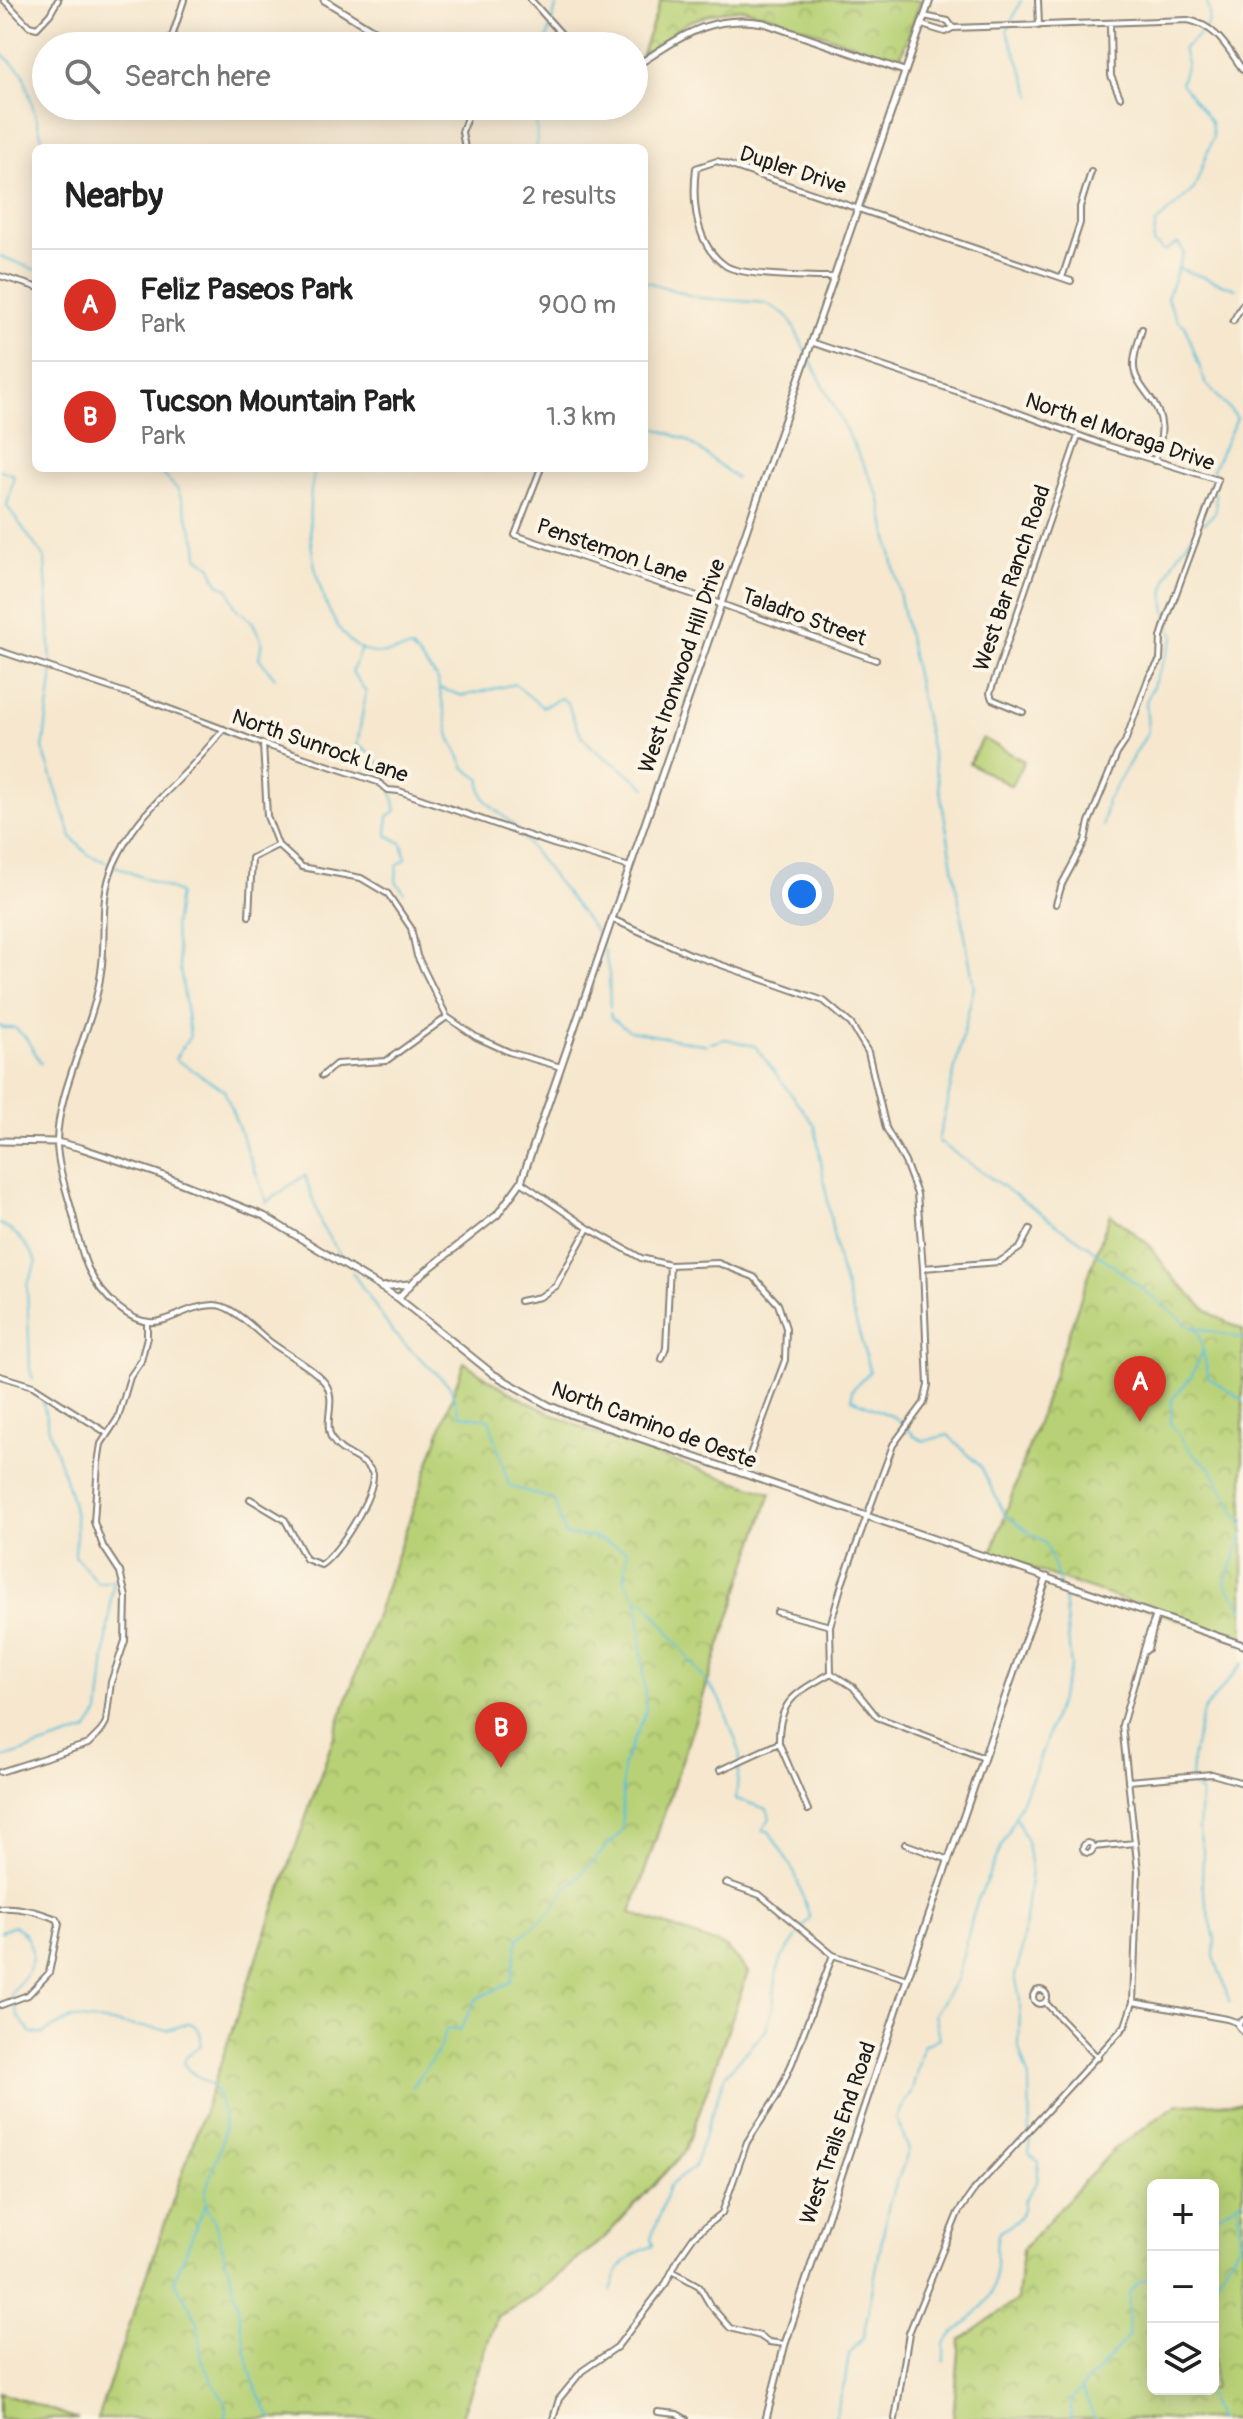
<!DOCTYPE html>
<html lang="en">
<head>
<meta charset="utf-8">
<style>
	body { margin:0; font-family:Pangolin,sans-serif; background:#f6f6f6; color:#222 }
	.controls { position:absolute; right:24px; bottom:24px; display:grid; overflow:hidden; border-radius:12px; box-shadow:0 4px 20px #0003 }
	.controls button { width:72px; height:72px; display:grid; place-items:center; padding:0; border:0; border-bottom:2px solid #e0e0e0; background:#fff; color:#222; font:40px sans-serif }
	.you { position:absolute; left:802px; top:894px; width:28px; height:28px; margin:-20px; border:6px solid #fff; border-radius:50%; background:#1a73e8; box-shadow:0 0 0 12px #1a73e833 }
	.badge { display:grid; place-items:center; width:52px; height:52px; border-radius:50%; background:#d93025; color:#fff; font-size:26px; font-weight:700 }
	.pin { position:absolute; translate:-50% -66px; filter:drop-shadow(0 2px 4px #0008) }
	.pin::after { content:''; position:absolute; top:42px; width:28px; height:24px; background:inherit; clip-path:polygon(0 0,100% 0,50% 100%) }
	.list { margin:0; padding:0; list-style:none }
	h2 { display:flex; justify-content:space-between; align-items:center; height:104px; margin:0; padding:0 32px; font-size:34px }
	h2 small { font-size:26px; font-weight:400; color:#767676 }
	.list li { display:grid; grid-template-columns:52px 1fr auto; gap:24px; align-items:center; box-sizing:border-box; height:112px; padding:0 32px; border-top:2px solid #e0e0e0 }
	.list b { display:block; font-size:30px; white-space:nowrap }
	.list p { margin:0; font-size:26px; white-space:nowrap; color:#767676 }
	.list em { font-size:26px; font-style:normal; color:#767676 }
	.icon { flex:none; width:44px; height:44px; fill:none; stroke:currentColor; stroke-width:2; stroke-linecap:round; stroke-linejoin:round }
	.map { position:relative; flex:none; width:1243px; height:2419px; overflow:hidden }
	.search { position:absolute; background:#fff; box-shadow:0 4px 20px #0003; left:32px; top:32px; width:616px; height:88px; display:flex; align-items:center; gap:20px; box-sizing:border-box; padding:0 28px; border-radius:44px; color:#767676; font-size:30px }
	.panel { position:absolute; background:#fff; box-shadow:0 4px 20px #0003; left:32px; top:144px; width:616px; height:328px; border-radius:12px }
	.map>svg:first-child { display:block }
	.park { fill:url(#park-crowns); stroke:#6a7649; stroke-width:2; fill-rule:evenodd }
	.garden { fill:#b8d176; stroke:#6a7649; stroke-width:2 }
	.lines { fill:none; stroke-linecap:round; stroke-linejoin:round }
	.stream { stroke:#5bbfd8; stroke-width:2 }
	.minor-casing { stroke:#898275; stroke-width:8 }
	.tertiary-casing { stroke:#898275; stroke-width:9 }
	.minor { stroke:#fff; stroke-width:4 }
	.tertiary { stroke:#fff; stroke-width:5 }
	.labels { text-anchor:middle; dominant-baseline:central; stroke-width:8; stroke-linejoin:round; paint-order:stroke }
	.street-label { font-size:22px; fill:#1c1c1c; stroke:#fcf5e5 }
</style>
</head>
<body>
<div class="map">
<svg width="1243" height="2419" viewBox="0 0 1243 2419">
	<defs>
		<pattern id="park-crowns" width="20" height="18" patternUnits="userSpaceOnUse" patternTransform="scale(2)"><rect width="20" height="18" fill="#b8d176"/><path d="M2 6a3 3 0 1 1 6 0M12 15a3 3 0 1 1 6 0" fill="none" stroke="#9eb366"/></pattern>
	</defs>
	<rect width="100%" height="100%" fill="#fcf5e5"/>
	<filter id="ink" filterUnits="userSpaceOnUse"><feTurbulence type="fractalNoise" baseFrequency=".0125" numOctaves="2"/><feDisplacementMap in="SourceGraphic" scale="16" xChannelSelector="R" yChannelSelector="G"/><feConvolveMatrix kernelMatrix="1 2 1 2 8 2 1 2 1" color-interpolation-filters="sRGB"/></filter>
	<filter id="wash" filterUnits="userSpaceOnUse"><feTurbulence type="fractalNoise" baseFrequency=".006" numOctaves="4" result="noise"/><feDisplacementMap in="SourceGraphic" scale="32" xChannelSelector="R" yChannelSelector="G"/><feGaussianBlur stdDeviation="1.8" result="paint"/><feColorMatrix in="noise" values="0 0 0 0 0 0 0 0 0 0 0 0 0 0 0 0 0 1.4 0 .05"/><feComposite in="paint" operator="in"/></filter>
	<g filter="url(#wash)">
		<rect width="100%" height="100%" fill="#f6e7ce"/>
		<path class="park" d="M661,0h260l-22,61 -125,-44 -31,-8 -29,4 -26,9 -47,34z
			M1110,1214l38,30 27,36 26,25 14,11 28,14v311l-252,-86z
			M464,1362c92,68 200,95 307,131l-140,420 95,34 22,25 -62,178 -81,87 -72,59 -36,21 -36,102h-364z
			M1243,2103v316h-290l7,-79 57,-40 5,-50 92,-101 64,-45zM1153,2185h60v204h-60z
			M0,2392l78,27h-78z"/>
		<path class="garden" d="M983,738l41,23 -13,25 -42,-23z"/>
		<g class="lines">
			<path class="stream" d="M1021,0l-14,31 25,65
				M1206,0c10,27 -5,32 -23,49l4,14 -6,20 30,39 2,15 -19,52 -38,34 -3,20 12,8 13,-8 6,9 -17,46 10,22 8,6 20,56 32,36 -24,51 2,16
				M545,46l13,-46
				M0,52l23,21 22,75
				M536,106l1,42
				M0,256l36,14
				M1178,268l58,21
				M644,281l55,17 67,5 22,13 91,179 61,296 34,196 -36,154 151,106 110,86 10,45 34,22
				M644,424l43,16 49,38
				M157,468l21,22 19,54 1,13 13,10 7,17 10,4 7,19 17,14 10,20 -3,17 16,20
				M316,468c-16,47 -2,149 41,179 17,11 36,5 54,1l26,30 13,59 15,31 16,12c-4,25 22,31 36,49
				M0,470l14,5 -7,31 38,53 7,121 -9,69 29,89 17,17 90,38 -5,34 16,109 -15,23 49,31 43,112 38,-27 17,52 24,36
				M1204,524l12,-13 -1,-19
				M1167,615c-10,-32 10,-64 32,-86
				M361,648l-9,24 14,20 -9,54c27,10 34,38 39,65l-8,5 -1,19 15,8 4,16 -9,6 -1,16 8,11
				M439,688l24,8 52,-12 27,23 19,-9 7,5c15,55 44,52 78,85
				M1103,826l4,-26 41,-68 -2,-30 28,-65 -5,-16
				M520,834l76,98 5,13
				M604,950l5,24 1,34
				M610,1013l1,5 19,13 77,14
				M0,1025l2,3h13l11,10 15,25
				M711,1043l14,-4 30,7 60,80 22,131 33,114 -18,19v9l44,19 20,19 8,4 24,-6 33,32 24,48 41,29 18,52 7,71 -35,102 -60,135 -20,77 -22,33 5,24 -16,8 -11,44 -16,28 13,32 -20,53 -26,135 -14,16 -4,27 -11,38
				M0,1224c17,7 28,22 37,38l-10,23 3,85 3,9
				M352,1272l41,61 57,53 10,29 29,4 20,67 45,14 11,35 29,2 33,13 -2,32 13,17 7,2 76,100 19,51 -4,47 31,10 3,9 -8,13h7l26,42 15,45 -7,10
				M1194,1327l49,12
				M1202,1353l-11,24 -19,22 -1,25 23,31 17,13 32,58
				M1243,1535l-18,48 18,25
				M4,1758l83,-27 12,-18 14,-133 -15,3 -23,-27c0,-10 2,-22 1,-32 -5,-43 -28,-82 -33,-124
				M0,1932l14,-6c16,7 23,31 13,47 -5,8 -12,12 -16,22l7,21 13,17 11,1 30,-16 95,12 23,-7c10,5 12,11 11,22l-15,12 -2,7c7,12 19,13 28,22 5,5 8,16 10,23 10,37 -22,72 -16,95 1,5 6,11 8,16 7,21 13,43 19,65 12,44 11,97 40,134
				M1230,2003l-16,-47 1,-17 -13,-54 1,-35 -4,-18 2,-39 -10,-8 1,-26 11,-48 40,-48
				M412,2087l28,-39 5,-17 7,-3 8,2 16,-31 35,-17 7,-43 34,-28 10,-17 60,-63 1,-66 23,-54 -8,-112
				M206,2203l-32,77 24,42 4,40 24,43 -1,14
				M1213,2218l30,-19
				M1213,2286l27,-43 -2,-40
				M611,2291c8,-28 15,-35 42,-45l-2,-7 18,-53 25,-19 31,-92 41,-45 7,-24 4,-35 5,-13 17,-24
				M944,2361v-17c16,-20 41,-31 49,-56 7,-20 -1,-37 6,-56 13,-7 25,-14 25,-31l13,-19 2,-20 -11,-9 2,-12 -1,-63 -10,-29 1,-49 -5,-25 6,-20 10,-85 -4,-28 -11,-25
				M1081,2388l14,31
				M1204,2389l15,30
				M1071,2419v-19l57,-63 1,-45 11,-11 13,-4"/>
		</g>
	</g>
	<g filter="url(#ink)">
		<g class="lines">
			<g class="minor-casing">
				<path id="minor" d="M4,0l25,26 8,2 13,-14 8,-14
					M531,0l34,38 12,8
					M1038,0l1,26
					M924,16l24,5 5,7
					M1110,24l1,52 9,21
					M922,25l23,7 8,-4 235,-8c29,6 39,28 55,50
					M169,46l15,-46
					M465,148l-3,-16 9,-26
					M0,276l36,11
					M833,277c-21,0 -92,-1 -107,-11 -31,-21 -34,-65 -30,-98l21,-7 354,120
					M1062,278l18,-55v-16l11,-35
					M1233,321l10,-17
					M1142,329c-3,12 -11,31 -7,44 2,8 8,15 13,22 18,22 16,41 6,66
					M811,342l186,63 105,39 116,36 -51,138 -6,19 -1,23 -12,19 -23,63 -8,12 -28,68 -4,19 -23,43 -6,20
					M541,468l-26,67 206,69 155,56
					M0,651l138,46 125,47 115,38 10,8 11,1 154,53 77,23
					M1023,712l-31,-13 -2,-6 88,-257
					M224,729c-13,15 -26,31 -40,45 -31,32 -51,48 -70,90 -16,36 -7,71 -13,108 -7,56 -43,114 -44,170 0,24 11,53 17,77 8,38 14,63 45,89 41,33 55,-2 95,-3 7,0 13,3 18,6 13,8 25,20 37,30 15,12 49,29 58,45 9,16 -4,37 5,53 9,17 34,18 41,35 1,23 -33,77 -52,91l-15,-6 -21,-39 -35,-21
					M278,845l24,22 59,11 27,16 23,34 6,28 30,61 29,20 33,15 52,15
					M249,916l3,-58 26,-13 -11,-29 -4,-72
					M612,919l78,35 134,47 27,23 17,28 18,76 19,34 12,32 6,74 5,117 -4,18 -31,42 -51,139 -12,42 1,47 22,14 24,30 107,41
					M322,1076l14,-12 50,-3 61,-44
					M521,1182l67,46 53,30 29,7 48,-2 36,14 24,27 8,24 -1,32 -42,114
					M923,1268l76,-6 21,-14 10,-19
					M520,1301l20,-4 16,-11 32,-58
					M662,1359l4,-11 4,-83
					M0,1376l33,10 74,47
					M777,1612l53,14
					M1144,1652l4,-3 8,-31
					M779,1743l29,67
					M720,1770l59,-27c-1,-44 18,-50 52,-70
					M0,1772l88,-28 13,-13 5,-9 5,-40 14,-41 1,-44 -6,-25 -17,-26 -9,-24 4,-59 3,-19 17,-26 12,-41 11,-16 6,-24v-14
					M1128,1781l84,-7 31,9
					M1083 1848a5 5 0 1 1 10 0a5 5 0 1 1-10 0Z
					M905,1844l44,16
					M1093,1847l42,-4
					M726,1883l34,12 73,60 74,24
					M0,1908c19,-2 39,4 57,11l2,5 -10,49 -21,22 -27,10
					M1033 1997a7 7 0 1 1 14 0a7 7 0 1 1-14 0Z
					M1045,2002l53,56
					M1133,2002l94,17 12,4
					M1243,2020l-5,5 5,7
					M674,2272l25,14 11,19 20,23 30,8 9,6 16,2
					M658,2412l19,2 9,5
					M553,2419l6,-20 23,-28 35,-24 49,-64 14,-27 14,-20 28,-23 25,-71 29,-44 16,-35 41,-108
					M895,2419l14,-86 49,-120 16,-23 151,-164 8,-24 5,-131 -16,-146 25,-86 9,-24"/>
			</g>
			<g class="tertiary-casing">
				<path id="tertiary" d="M324,0l74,46
					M634,67c45,-28 74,-54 130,-44l140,48
					M492,106l43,5 31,-5
					M0,1141l57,1 24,6 75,25 108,43 134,82 95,76 55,31 24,10 671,230
					M382,1287l26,-3
					M398,1298l19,-20 80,-63 24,-33 409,-1182
					M766,2419l19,-75 122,-365 140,-402"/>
			</g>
			<use href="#minor" class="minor"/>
			<use href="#tertiary" class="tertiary"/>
		</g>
	</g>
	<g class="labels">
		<g class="street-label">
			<text transform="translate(793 170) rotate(18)">Dupler Drive</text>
			<text transform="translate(1120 432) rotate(19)">North el Moraga Drive</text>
			<text transform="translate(612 551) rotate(19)">Penstemon Lane</text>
			<text transform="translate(1012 578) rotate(-71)">West Bar Ranch Road</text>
			<text transform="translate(804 617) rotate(20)">Taladro Street</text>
			<text transform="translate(682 666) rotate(-71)">West Ironwood Hill Drive</text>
			<text transform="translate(320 746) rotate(19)">North Sunrock Lane</text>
			<text transform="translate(654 1425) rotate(20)">North Camino de Oeste</text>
			<text transform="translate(838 2133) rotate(-71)">West Trails End Road</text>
		</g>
	</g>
</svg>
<div class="controls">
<button>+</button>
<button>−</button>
<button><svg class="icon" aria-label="layers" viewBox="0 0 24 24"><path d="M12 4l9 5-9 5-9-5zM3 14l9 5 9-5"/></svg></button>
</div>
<div class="you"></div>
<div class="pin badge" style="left:1140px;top:1422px">A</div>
<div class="pin badge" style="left:501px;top:1768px">B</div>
<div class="search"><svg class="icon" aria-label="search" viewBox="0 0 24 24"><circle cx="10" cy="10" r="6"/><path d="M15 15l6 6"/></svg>Search here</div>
<section class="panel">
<h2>Nearby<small>2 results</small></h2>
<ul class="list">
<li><span class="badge">A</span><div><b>Feliz Paseos Park</b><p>Park</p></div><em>900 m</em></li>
<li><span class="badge">B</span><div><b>Tucson Mountain Park</b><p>Park</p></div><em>1.3 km</em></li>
</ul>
</section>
</div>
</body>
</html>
